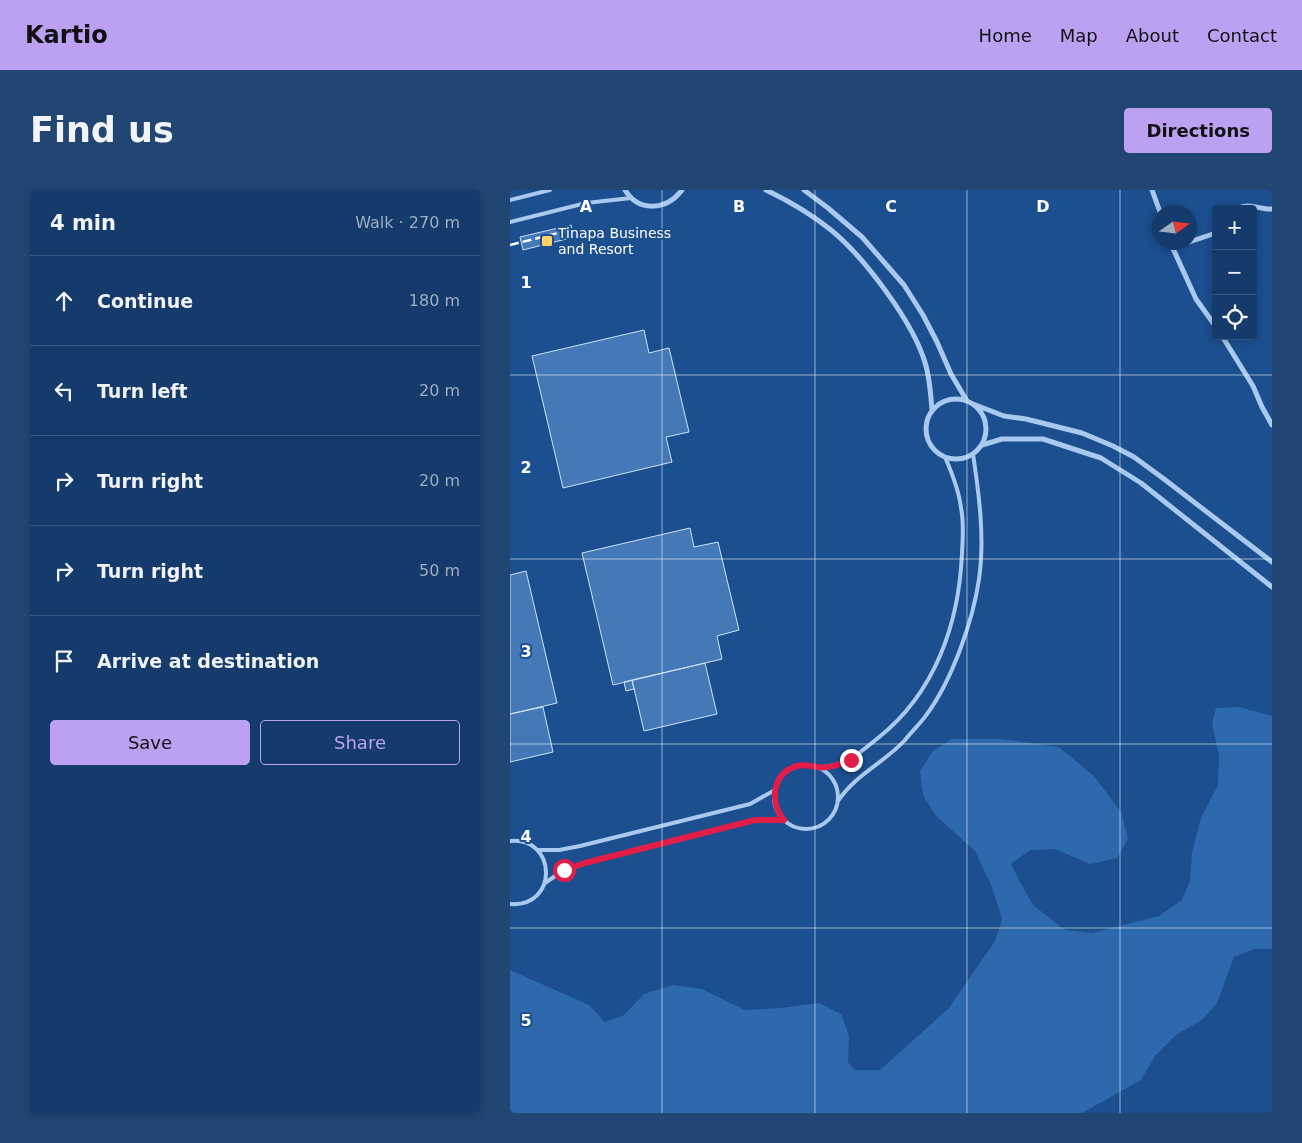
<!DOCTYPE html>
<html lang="en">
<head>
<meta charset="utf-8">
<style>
	body { margin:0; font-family:"DejaVu Sans",sans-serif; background:#214673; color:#f1f3f6 }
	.controls { position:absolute; right:15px; top:15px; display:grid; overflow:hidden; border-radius:5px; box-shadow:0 2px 8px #0003 }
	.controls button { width:45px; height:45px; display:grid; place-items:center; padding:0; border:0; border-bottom:1px solid #33557e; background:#143b6b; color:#f1f3f6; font:25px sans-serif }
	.compass { position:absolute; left:642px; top:15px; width:45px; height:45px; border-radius:50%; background:#143b6b; box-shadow:0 2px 8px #0003; rotate:76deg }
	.stop { position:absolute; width:15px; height:15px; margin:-11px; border:4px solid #e11d48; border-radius:50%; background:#fff }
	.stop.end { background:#e11d48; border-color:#fff; box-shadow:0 1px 5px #0008 }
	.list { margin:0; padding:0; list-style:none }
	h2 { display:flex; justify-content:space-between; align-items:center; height:65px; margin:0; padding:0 20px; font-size:21px }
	h2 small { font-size:16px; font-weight:400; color:#9dadc1 }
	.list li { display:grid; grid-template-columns:32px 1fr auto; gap:15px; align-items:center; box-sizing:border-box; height:90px; padding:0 20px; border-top:1px solid #33557e }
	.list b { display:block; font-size:19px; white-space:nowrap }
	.list em { font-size:16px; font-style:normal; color:#9dadc1 }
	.actions { display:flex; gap:10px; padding:15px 20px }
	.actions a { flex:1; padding:11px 0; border:1px solid #bca0f2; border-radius:5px; text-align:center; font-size:18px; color:#bca0f2 }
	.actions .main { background:#bca0f2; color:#111 }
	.icon { flex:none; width:28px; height:28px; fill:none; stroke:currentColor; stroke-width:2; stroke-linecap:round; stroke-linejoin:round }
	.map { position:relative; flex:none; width:762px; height:923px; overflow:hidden; border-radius:5px }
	header { display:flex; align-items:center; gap:30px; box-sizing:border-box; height:70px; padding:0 25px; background:#bca0f2; color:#111 }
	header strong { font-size:24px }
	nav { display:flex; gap:28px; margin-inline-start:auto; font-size:18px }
	.intro { display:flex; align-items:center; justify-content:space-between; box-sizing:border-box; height:120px; padding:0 30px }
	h1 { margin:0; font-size:35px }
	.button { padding:12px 22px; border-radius:5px; background:#bca0f2; color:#111; font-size:18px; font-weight:700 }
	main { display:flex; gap:30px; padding:0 30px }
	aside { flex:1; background:#143b6b; border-radius:5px; box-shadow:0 2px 8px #0003 }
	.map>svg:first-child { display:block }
	.green { fill:#2e69ad }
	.building { fill:#4478b7; stroke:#cfe3fa }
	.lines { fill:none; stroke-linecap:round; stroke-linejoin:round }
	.service { stroke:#a9c9ee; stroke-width:4 }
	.minor { stroke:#a9c9ee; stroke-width:5 }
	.rail { stroke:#fff; stroke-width:2.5; stroke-dasharray:9 4; stroke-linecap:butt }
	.route { stroke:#e11d48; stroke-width:6 }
	.grid { fill:none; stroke:#fff; stroke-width:1; stroke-opacity:0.55 }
	.poi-dot { fill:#ffd166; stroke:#1b4f8f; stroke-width:2 }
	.labels { text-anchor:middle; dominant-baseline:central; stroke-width:4; stroke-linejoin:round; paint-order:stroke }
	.poi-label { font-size:14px; fill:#fff; stroke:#1b4f8f; text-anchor:start }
	.grid-label { font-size:16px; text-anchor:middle; font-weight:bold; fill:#fff; stroke:#1b4f8f; stroke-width:4; stroke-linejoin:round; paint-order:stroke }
</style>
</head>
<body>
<header>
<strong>Kartio</strong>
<nav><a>Home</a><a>Map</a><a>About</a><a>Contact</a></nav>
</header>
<div class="intro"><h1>Find us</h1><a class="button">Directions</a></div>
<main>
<aside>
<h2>4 min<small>Walk · 270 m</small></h2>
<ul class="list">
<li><svg class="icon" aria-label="ahead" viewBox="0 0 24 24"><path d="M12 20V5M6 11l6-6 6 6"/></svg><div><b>Continue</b></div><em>180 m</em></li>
<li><svg class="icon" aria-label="left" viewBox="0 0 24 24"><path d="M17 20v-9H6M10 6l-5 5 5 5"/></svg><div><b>Turn left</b></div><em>20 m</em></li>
<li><svg class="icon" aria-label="right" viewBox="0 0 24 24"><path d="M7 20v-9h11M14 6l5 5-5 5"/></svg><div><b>Turn right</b></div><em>20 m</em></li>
<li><svg class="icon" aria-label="right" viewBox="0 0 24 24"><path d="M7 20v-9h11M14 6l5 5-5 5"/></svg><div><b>Turn right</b></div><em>50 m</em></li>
<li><svg class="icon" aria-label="arrive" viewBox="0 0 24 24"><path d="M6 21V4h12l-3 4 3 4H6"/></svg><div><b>Arrive at destination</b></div></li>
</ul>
<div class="actions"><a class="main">Save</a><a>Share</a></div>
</aside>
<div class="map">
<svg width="762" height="923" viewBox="0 0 762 923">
	<rect width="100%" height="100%" fill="#1b4f8f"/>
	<path class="green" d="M729,517l33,9v233h-18l-20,8 -17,46 -15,17 -25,14 -22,22 -14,24 -59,33h-572v-143l79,35 16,17 19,-7 20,-21 29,-9 29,4 43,21 37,-2 37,-5 22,11 8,22 -1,26 7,8h25l69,-62 46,-67 7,-22 -10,-32 -17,-36 -39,-35 -13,-21 -3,-24 13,-20 19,-12h50l57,8 35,29 27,36 7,27 -11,19 -27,6 -35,-15 -25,1 -19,14 8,16 14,25 32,25 27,3 67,-17 23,-16 8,-19 2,-28 9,-35 17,-33 1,-29 -7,-33 4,-15z"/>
	<path class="building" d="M61,35l3,12 -51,13 -3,-13z
		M134,140l5,23 20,-5 20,84 -23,5 6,25 -109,26 -31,-132z
		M180,338l4,19 24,-5 21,88 -22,6 5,23 -109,26 -31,-132z
		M16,381l31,132 -47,11v-139z
		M195,473l12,51 -73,17 -12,-51z
		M122,490l2,9 -8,2 -2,-9z
		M33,517l10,45 -43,10v-48z"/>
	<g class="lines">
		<path class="service" d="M0,10l40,-10
			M0,32l76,-19 45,-5
			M264 607a32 32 0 1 1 64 0a32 32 0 1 1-64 0Z
			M308,578c31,-4 36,-11 60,-30 57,-45 81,-114 84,-185 1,-15 2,-31 -1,-45 -2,-18 -9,-35 -16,-51
			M328,611c18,-27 46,-38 67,-61 7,-9 16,-17 22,-26 25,-34 46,-93 52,-135 6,-41 0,-85 -6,-125
			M0,651c47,-5 49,67 0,63
			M28,660h21l21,-4 170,-42 25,-14
			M35,693l19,-13 21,-7 170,-43h29"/>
		<path class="minor" d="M115,0c14,23 42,20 57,0
			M256,0c23,11 45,24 65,40 33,27 84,94 95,136 4,15 5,30 6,45
			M294,0l24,18 34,29 42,48 19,30 14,27 14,32 16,27
			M642,0l8,22
			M728,19c10,-7 23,1 34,0
			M660,52l26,57 20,28
			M679,52l27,-9
			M662,57l16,-5
			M712,146l31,50 9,21 10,18
			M416 239a30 30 0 1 1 60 0a30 30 0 1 1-60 0Z
			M463,214l31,12 22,3 56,14 31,13 21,11 30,22 108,83
			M472,255l20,-6h41l58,19 40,25 131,104"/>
		<path class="rail" d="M0,55l60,-15"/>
	</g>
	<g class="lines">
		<path class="route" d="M54,680l21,-7 170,-43h29c-15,-18 -12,-47 13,-54 7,-2 13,0 20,1 11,2 23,-3 34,-7"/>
	</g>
	<path class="grid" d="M152,0v923M305,0v923M457,0v923M610,0v923M0,185h762M0,369h762M0,554h762M0,738h762"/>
	<rect class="poi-dot" x="31" y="45" width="12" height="12" rx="2.5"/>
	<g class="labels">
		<g class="poi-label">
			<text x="48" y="43">Tinapa Business<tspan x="48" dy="16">and Resort</tspan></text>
		</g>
	</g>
	<g class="grid-label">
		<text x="76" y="22">A</text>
		<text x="229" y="22">B</text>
		<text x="381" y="22">C</text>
		<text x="533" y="22">D</text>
		<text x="16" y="98">1</text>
		<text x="16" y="283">2</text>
		<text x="16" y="467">3</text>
		<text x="16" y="652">4</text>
		<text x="16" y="836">5</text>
	</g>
</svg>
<div class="controls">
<button>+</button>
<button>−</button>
<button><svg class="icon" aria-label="locate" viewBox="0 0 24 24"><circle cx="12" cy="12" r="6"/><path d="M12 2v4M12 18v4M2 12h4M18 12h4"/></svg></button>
</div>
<svg class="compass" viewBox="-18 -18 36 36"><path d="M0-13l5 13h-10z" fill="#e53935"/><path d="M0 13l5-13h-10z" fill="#9dadc1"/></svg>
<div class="stop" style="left:54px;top:680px"></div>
<div class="stop end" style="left:341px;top:570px"></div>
</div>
</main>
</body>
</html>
